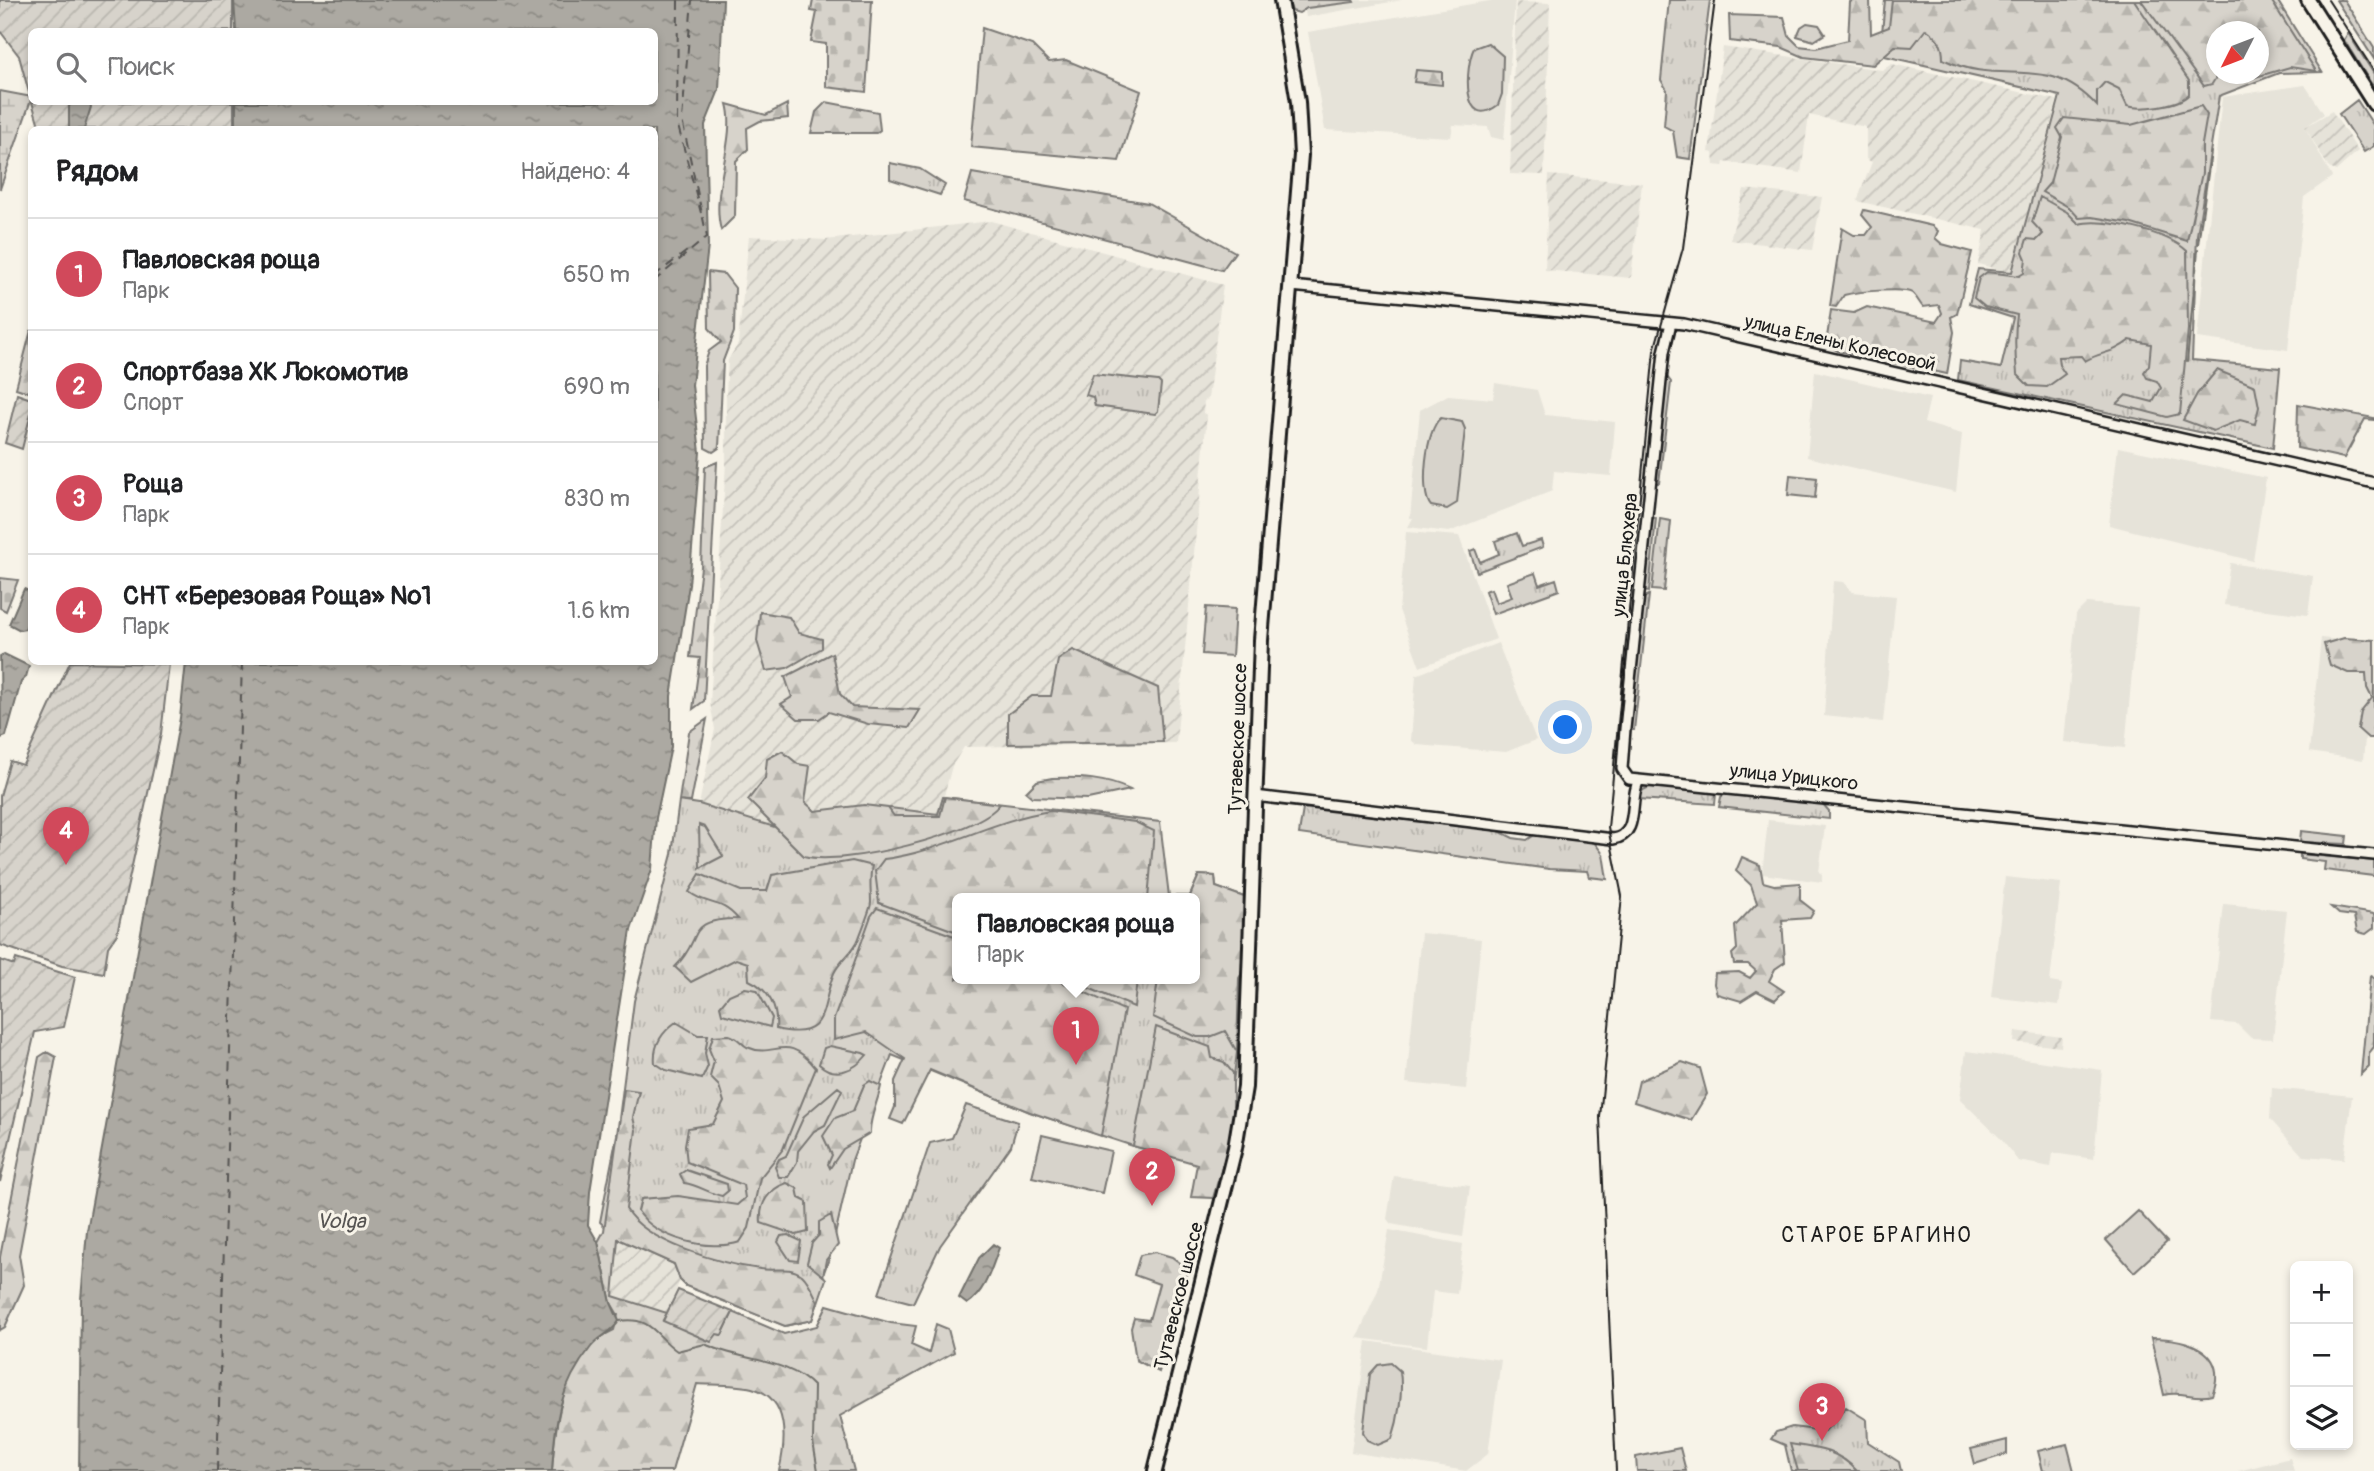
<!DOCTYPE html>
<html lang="ru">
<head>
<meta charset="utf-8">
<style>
	body { margin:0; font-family:Pangolin,sans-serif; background:#f6f6f6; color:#202124 }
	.controls { position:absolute; right:21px; bottom:21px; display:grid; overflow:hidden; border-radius:10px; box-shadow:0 4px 10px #0003 }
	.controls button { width:63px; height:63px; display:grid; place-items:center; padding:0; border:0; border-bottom:2px solid #e0e0e0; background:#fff; color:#202124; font:35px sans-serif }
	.compass { position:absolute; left:2206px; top:21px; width:63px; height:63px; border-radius:50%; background:#fff; box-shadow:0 4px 10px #0003; rotate:228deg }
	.you { position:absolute; left:1566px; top:728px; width:24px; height:24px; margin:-18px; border:5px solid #fff; border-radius:50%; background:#1a73e8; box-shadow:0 0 0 10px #1a73e833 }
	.badge { display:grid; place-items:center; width:46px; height:46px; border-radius:50%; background:#d1495b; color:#fff; font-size:23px; font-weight:700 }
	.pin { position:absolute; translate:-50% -58px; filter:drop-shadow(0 2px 4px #0008) }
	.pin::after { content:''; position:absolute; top:37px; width:24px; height:21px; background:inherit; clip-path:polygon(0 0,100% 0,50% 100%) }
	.popup { position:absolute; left:952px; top:893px; width:248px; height:91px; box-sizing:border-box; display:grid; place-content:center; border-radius:10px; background:#fff; filter:drop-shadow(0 2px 5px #0005); font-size:23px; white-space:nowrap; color:#757577 }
	.popup b { font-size:26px; color:#202124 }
	.popup::after { content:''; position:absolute; left:50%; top:100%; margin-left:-14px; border:14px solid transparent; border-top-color:#fff }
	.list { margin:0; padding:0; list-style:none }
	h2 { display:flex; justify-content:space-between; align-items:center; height:91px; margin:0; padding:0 28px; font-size:30px }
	h2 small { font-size:23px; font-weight:400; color:#757577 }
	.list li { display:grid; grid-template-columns:46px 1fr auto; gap:21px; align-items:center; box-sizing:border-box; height:112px; padding:0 28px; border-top:2px solid #e0e0e0 }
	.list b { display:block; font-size:26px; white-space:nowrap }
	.list p { margin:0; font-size:23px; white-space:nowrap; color:#757577 }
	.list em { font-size:23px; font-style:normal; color:#757577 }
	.icon { flex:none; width:38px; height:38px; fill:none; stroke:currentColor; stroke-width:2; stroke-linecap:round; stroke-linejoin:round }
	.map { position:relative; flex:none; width:2374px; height:1471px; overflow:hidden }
	.search { position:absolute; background:#fff; box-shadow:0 4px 10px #0003; left:28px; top:28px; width:630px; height:77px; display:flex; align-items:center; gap:18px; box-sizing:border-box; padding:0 24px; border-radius:10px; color:#757577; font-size:26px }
	.panel { position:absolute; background:#fff; box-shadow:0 4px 10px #0003; left:28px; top:126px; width:630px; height:539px; border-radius:10px }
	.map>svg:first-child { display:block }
	.built { fill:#e6e3d9 }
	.industrial { fill:url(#industrial-furrows) }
	.grass { fill:url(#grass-tufts); stroke:#7a7874; stroke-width:2; fill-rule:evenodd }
	.forest { fill:url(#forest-firs); stroke:#7a7874; stroke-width:2 }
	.wetland { fill:url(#wetland-marsh); stroke:#7a7874; stroke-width:2 }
	.cemetery { fill:url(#cemetery-stones); stroke:#7a7874; stroke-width:2 }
	.garden { fill:url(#garden-furrows); stroke:#7a7874; stroke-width:2 }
	.pitch { fill:#d7d3cb; stroke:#7a7874; stroke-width:2 }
	.water { fill:url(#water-ripples); stroke:#72716c; stroke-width:2 }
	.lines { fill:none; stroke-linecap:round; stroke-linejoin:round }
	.stream { stroke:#72716c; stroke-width:2 }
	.ferry { stroke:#565452; stroke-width:2; stroke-dasharray:9 7; stroke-linecap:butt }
	.minor-casing { stroke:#1c1c1c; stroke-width:14 }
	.major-casing { stroke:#1c1c1c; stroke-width:18 }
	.minor { stroke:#f7f3e8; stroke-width:9 }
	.major { stroke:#f7f3e8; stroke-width:12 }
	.tram { stroke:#1c1c1c; stroke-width:2 }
	.labels { text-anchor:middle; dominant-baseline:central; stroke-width:6; stroke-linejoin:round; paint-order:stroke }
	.street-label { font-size:19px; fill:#1c1c1c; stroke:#f7f3e8 }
	.water-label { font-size:21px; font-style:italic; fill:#565452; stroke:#f7f3e8 }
	.neighbourhood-label { font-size:21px; letter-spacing:2px; fill:#1c1c1c; stroke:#f7f3e8 }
</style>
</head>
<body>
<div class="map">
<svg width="2374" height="1471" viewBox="0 0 2374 1471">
	<defs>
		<pattern id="industrial-furrows" width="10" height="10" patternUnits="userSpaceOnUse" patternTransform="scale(1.75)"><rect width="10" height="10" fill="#e6e3d9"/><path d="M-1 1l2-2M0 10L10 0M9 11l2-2" fill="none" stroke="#c5c2ba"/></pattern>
		<pattern id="grass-tufts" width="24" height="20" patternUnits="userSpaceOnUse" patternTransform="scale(1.75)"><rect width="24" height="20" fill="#d7d3cb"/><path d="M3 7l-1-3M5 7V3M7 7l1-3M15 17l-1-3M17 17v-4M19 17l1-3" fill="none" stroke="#b8b5ae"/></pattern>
		<pattern id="forest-firs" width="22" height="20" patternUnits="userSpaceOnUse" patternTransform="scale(1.75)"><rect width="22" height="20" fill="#d7d3cb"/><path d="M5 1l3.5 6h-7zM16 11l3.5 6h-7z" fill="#b8b5ae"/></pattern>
		<pattern id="wetland-marsh" width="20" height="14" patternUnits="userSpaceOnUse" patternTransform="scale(1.75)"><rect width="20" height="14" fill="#d7d3cb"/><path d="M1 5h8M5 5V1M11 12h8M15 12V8" fill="none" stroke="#b8b5ae"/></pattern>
		<pattern id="cemetery-stones" width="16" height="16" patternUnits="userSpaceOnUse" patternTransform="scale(1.75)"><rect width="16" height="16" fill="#d7d3cb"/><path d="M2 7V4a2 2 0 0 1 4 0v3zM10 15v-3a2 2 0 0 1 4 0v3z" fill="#b8b5ae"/></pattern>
		<pattern id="garden-furrows" width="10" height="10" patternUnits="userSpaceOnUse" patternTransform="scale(1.75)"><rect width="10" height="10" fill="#d7d3cb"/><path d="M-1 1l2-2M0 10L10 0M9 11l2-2" fill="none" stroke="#b8b5ae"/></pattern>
		<pattern id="water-ripples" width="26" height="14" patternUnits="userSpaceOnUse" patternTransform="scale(1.75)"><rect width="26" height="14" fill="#aca9a2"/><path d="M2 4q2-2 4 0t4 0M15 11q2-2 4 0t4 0" fill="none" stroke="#8b8983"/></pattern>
	</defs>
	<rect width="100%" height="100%" fill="#f7f3e8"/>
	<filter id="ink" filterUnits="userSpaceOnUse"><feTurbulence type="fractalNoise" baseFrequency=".0143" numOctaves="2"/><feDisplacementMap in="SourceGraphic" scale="14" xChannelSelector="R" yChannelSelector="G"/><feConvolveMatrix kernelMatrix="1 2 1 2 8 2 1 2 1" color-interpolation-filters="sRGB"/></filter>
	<g filter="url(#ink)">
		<path class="built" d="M1303,0h99l-96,17z
			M1495,0h20l-11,140 -13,-3 -3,-10 -35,-2 -2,12 -126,-7 -17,-98z
			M2305,85l19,29 -19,13 27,50 -28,20 -16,153 -91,-12 25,-241z
			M1815,371l115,27 -6,25 38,11 -6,58 -149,-35z
			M1495,383l42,7 8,25 70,7 -4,54 -57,-5 -2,20 -103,41 -41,-5 5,-9h-3l10,-108 28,-15 45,4z
			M2118,447l148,31 -13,83 -144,-36z
			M1406,532l53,4 37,103 -76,28 -21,-57z
			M2230,563l83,13 -5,39 -84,-10z
			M1833,581l11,1 8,10 44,4 -13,126 -59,-6z
			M2087,603l51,5 -13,140 -61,-6 12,-128z
			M2321,638l53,6 -11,116 -54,-8z
			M1498,643l38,97 -30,12 -89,-7 -6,-5 5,-65z
			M1768,820l57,6 -6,46 3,2v8l-60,-8z
			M2005,877l56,6 -11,99 12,2 -3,21 -68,-8z
			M2224,904l63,6 -14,129 -22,-1 -14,-14 -26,-2z
			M1421,933l60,6 -15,150 -60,-6z
			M1966,1051l136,19 -8,89 -41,-6 -2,14 -33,-6 -17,-22 -41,-40z
			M2272,1088l80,8 -8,63 -41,-3 -33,-37z
			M1394,1176l76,10 -7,51 -72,-13 -4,-5z
			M1389,1230l74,14 -6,50 -24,-3 -6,56 -70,-9 21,-48z
			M1367,1341l134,19 -13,94 -22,17 -115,-19z
			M2290,1458l4,13h-56z"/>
		<path class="industrial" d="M1516,2l34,1 -6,172 -34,-1z
			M1723,47l159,23 10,-6 165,36 -45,173 -34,-9 7,-34 -128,-29 15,-39 -6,-3v-32l-57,-12 -8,58 -77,-11 -1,4 -9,-1 -1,-12 -4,-1z
			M2332,111l26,40 -22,20 -7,-3 -24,-41z
			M1549,175l93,8 -11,95 -86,-8z
			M1744,189l78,8 -10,53 -82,-10z
			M991,221l232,64 -15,114 -4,2 -1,12 4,2 -31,328 -212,4 -12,19 -13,48 -49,-6 -83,29 -108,-33 16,-75 -5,-26 16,-240v-70l2,-33 10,-16 11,-108 77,4z
			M2015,1031l47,6 -1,10 -47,-5z
			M617,1238l57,26 6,16 -13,33 -54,-17z"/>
		<path class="grass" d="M1669,0h41l-20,159 -13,-2 -4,-26 -9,-5 3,-36 -6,-10z
			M1885,0h392l45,72 -43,1 -60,23 -22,139 -5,125 88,8 -7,80 -315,-68 2,-19 41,7 12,-50 -44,-14 9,-35 34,3 48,-176 -180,-41zM2216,32h42v42h-42z
			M2336,0h8l30,48v11z
			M2348,33l26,41v14l-30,-48z
			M2357,100l17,26v20l-10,6 -25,-38z
			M890,163l30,6 25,16 -5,10 -50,-16z
			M1664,373l7,9 -12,101h-6z
			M1093,374l65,7 3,3 -3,27 -3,3 -60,-8 -2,-9 -7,-2z
			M1649,517l7,1 -7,74 -8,-1z
			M1660,519l11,2 -7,70 -12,-1z
			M1517,533l5,13 19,-6 2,7 -66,25 -7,-21 5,-2 5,13 19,-8 -4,-13z
			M1535,573l4,12 17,-6 3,11 -66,24 -8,-23 6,-2 5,14 16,-6 -5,-14z
			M1649,595l-15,135h-6l13,-131z
			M1206,607l29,2 -3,47 -30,-2z
			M1654,785l58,6 4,3 -1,10 -77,-5 5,-9z
			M1727,793l95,10 7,8v8l-110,-12 2,-10z
			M943,797l217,25 9,74h21l9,-21 16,1 1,11 28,10 1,71 -6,10 -2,74 -15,117 -89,-23 -103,-34 -138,-57 -40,105 -21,93 -8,22 3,4 -14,41 -27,6 -99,-40 -6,-6 -6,-16 -57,-26 -17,-16 17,-87 17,-134 38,-147 7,-53 20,3 108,33 83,-29 48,6zM957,899h238v80h-238z
			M1312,807l187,24 14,7 14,2 9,-6 57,7 10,13 4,25 -18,-2 -2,-6 -38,-2 -250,-35 4,-25z
			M2301,831l46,5 -1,8 -46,-2z
			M2300,854l74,7v15l-50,-6 1,-8 -25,-3z
			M966,1105l52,17 -7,24 -71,100 -27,57 -34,-9 51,-151 22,-5z
			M2151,1338c35,0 79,12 61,57 -17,5 -31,-5 -48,0z
			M1846,1407l21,13 1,22 31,20 2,9h-110l-6,-26 -14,-6 5,-7 16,-5 33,4z
			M2007,1440v14l-32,10 -4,-15z
			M2067,1444l7,27h-31l-5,-20z
			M1680,1448l6,23h-49l-1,-14z"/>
		<path class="forest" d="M1288,0h65l1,2 -47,6 -8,5 -7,-2z
			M1854,0h16l1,34 18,-7 3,-27h242l55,81v13c-10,12 -48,16 -62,12l-8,-17 -14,-7 -8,9v15c-51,-56 -95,-17 -154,-47 0,-15 -5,-22 -17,-30l-14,18 -17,-1 -22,19 -69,-8 -23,-10 -51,-6 -1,-26 55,2 5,19 10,10 17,2 32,-8 2,-38z
			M2141,0h130l45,71 -26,-4 -52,15 -5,-8h25v-42h-42l2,42 -6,10 -8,2z
			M982,28l50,17 17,17 17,-2 75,31 -22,70 -148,-14z
			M1416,70l26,2v13l-28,-3z
			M826,102l52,10 2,18 -4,3h-65l5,-21z
			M727,104l39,11 21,-11 1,14 -28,3 -13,7 1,21 -12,12 -1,55 -14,14c-11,-38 16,-92 6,-126z
			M2201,106l6,9 -5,29v29l-15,68 -58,-18 -37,-6 -13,1 -9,-10 -28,-16 8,-9 12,-46 -5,-9 7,-10 67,7z
			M972,173l176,30 87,49 -13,18 -258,-69z
			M2040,197l27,15 12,12c24,-7 90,9 108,27l1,78 -8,85 -13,3 -50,-13 9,-9 27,7 8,-14 -4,-7 -10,-3 -3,-6 5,-7 2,-21 -21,-4c-19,15 -28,11 -45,21l-4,-5 -23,1 1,8 6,9 -18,13 -18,-1 -12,-12c-2,-20 -3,-38 0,-59l-32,-8 -11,-9 5,-20 8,-6 32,4 5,-3 2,-14 -3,-7 4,-13 10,1 6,-6 -11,-12z
			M1864,210l68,16 6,5 -3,7 7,6 30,8 -15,62 -6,3 3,15 -7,42 -109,-23 -12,-7 5,-34 23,3 13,-6 69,15 6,-9 -3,-8 -16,2c-4,-4 -6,-10 -11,-14 -8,-6 -57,-1 -68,2l-8,12 -6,-1 12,-78 12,7h12l6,-8 -10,-12z
			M708,272l16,2 11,14 -1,44 -11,29 -4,87 -6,4 -8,-4 -1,-82 5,-15 12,-9 -12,-14z
			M31,330l1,63h-1l-15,-5z
			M2217,370l38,16 4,21 -4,17 -15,-4 -27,11 -30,-11 14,-26z
			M2298,404l76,14v2l-9,-1 -21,39 -47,-10z
			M717,462l-13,239 -11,8 7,-51 -10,-1 11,-90 4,-100z
			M760,612l29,5 10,16 23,6v9l-35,20 -21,3 -9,-30z
			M2344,638l30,2v98h-6l-10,-9 3,-17 11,-14 -5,-10 -1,-15h-18l-18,-8 -6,-21z
			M1073,650l85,38 5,54 -155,2v-30l24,-18h19l7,-36z
			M832,653l8,41 12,13 68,3 -11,18 -41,-4 -39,-12 -10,7h-21l-17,-15 11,-7 -7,-20z
			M707,719l-16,83 -12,-1 10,-69z
			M782,751l16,13 12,2 -5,36 10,9 49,-6 24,3 6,8h46l5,-19 55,7c-22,30 -158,63 -196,52l-56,-56 17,-22 2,-19z
			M1052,778c27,-1 54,0 78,12l-42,9 -56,-2 -6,-5 11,-11z
			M1050,811l85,11 19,9 -6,68h-191v33l-78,-29 -4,-32 9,-12c57,-7 108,-39 166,-48z
			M699,825l6,2 18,29 -23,12z
			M1742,857l18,8 3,17 11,3 26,-2v17l14,11 -4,7 -28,2 3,42 -10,7 -6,12 15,10 -9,9 -18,-9 -16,10 -24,-7 -3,-10 1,-11 24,-1 11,6 6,-7 -8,-7h-14l-2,-10 5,-5 -2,-23 22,-23 -6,-18 -15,-14z
			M852,861l20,5c-3,13 -1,24 -1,37 0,5 -10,29 -12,35 -5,14 -19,22 -25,35 -14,33 -3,69 -58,56 2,-21 -7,-40 -27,-49l-1,-17 -12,-4 -45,23 -16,-15c30,-29 8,-48 63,-48 -18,-21 -29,-12 -49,-27l11,-18 41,17h26l5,-16z
			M1199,875l16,1 1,11 28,10 1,71 -6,10 -2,74 -12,-21 -15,6h-13l-44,-20 5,-38h37v-80h-27l1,-3h21z
			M2331,907l43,7v14l-8,6 -9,-2 -3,-16 -15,-2z
			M877,908l80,29v42h98l69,31 -23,126 -71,-24 -100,-42 -27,54 -13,-5 5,-12v-26l10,-22 -39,-27 -32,8v-21l37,-103z
			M2370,976l4,2v69l-5,6v13l-8,8z
			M1067,979h70l-3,28z
			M745,988l12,2 15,28 -2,9 -48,-13 -2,-8 9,-11z
			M676,1022l22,13h10l-3,18 3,13 -6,13 -36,-9 -11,-7c-2,-18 7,-31 21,-41z
			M1156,1027l54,20 2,11 12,4 9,11v57l-20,68 -22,-1 6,-33 -64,-18z
			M729,1035c9,2 11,8 18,12 29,13 38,-17 69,21l-33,81 -23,29 -11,50 -9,14c-30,10 -84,-3 -102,-31l3,-12 37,-3 59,9 8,-7 -2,-13 -56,-23 -2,-17 3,-17 25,-4 11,-22 -5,-16 -9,-9 4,-16 -5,-12 4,-13z
			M830,1046l33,7 4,2c-12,15 -32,24 -48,9l5,-16z
			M47,1052l9,5 -37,198 5,30 -19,42 -5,3v-73l39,-200z
			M1682,1062l18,6 7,26 -16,26 -57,-18 5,-21z
			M870,1081l11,5c-3,15 -12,33 -11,47l-27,16 -13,19 -2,-4 4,-9 -9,-19 12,-18 18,-7 11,-26z
			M838,1087l4,3 -17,35 -11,6 -16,20 -1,11 -9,15h-9l-4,-10 4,-8 7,-3 18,-40z
			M624,1089l15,2 -6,26 3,13 -10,79c20,34 96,55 134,60 16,3 28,-4 42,6 7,6 12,19 16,27l-6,18 -27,6 -99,-40 -6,-6 -6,-16 -56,-25 -5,57 54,17 -4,7 59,15 11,-23 51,22 33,-8 10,-21 64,18 25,3 -5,19 18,8 7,-29 12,5 6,23 -114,64 14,55h-75c7,-29 11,-73 -27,-83 -17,-4 -37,-3 -55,-4l-25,87h-120c3,-49 11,-119 62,-141l4,-15 -7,-12 -13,-61 6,-11z
			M686,1170l41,14 1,7 -6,5c-14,-3 -23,-11 -38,-13l-4,-9z
			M787,1183l10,5 2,10 8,4 1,30 -12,3 -35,-12c-2,-20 8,-34 26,-40z
			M831,1215l7,30 -12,15 -3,16 -16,-13 5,-20 7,-8v-13z
			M788,1235l13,6 -3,20 -8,-1 -12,-18 3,-6z
			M1155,1252l17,5 16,12 -29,103 -23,-12 -5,-32 3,-10 15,2 10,-36 -25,-9 6,-20z
			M1790,1444c27,4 48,6 67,27h-59z"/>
		<path class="wetland" d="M1807,23l12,2 6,9 -11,7 -17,-5 4,-9z
			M0,91l32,6 -32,92z"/>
		<path class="cemetery" d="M813,0h59l-6,92 -40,-5v-43l-15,-2 6,-30 -6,-1z
			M0,578l18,2 -12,31 -6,-3z"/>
		<path class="garden" d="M0,0h233v31l-201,1 -1,68 -12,-44 -19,-25z
			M32,102h202v27h-194z
			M17,394l14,5v14l-9,36 -17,-6z
			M70,662l99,2 -8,70 -44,200 -9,13 -4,26 -42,-7 -62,-21v-149l10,-35 13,4z
			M16,959l59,18 -11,50 -29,5 -35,150v-222l14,5z
			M678,1290l55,22 -11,23 -5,-1 -6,8 -48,-21z"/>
		<path class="pitch" d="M1488,43l15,13 -1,38 -4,11c-37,28 -33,-39 -24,-57z
			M1441,418l21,4 3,7 -8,74 -10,6 -16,-3c-12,-12 -5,-79 10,-88z
			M1790,475l27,3 -2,20 -27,-3z
			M1042,1135l69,16 -9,42 -70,-16z
			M2138,1211l29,31 -33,30 -28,-32z
			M1391,1363l9,8c3,21 -1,47 -8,68l-14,6 -11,-5 -4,-8 7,-58 8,-9z"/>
		<path class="water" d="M234,0h489l-4,90 -14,35 3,121 -16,139 8,67 -11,133 -18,111v51l-15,71 -4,51 -21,61 -41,262 -2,33 10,17 13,61 8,18c-7,12 -20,15 -28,26 -32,40 -36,74 -39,124h-473l2,-172 6,-68 93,-513 6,-56h468v-532l-418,-1v-27h418v-70l-418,-1z
			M74,102h15l2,5 -7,22h-15v-23z
			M24,589l7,3v24l-6,13 -5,1 -11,-6z
			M4,654l25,12 -3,11 -5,5 -15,54 -5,2 -1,-82z
			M993,1244l6,4c-8,21 -13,43 -32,56l-8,-6 20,-40z"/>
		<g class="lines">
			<path class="stream" d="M2198,244l13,-92
				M2196,271l2,-21
				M2187,362l8,-84
				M619,1321c34,-5 36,15 58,30l28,-7c34,17 83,14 109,43l-1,55 5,29"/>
			<path class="ferry" d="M678,0l-1,122 24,91
				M654,276l37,-28
				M654,281l53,-44 -25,-117 10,-120
				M217,1471l25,-809"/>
			<g class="minor-casing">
				<path id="minor" d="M1291,286l393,38 690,159
					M1671,323l-7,29 -39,377 -3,40 7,10 745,76
					M1255,796l358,43c27,-4 16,-38 25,-57"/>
			</g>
			<g class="major-casing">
				<path id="major" d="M2308,0l66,104
					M1155,1471l80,-323 10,-61 16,-447 40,-485 -3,-53 -17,-102"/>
			</g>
			<use href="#minor" class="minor"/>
			<use href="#major" class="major"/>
			<path class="tram" d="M2328,0l46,71
				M1616,1471l-16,-354 22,-221 -14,-68 46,-477 29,-103 32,-248"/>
		</g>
	</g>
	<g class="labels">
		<g class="street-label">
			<text transform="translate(1840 343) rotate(13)">улица Елены Колесовой</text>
			<text transform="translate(1625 555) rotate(-84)">улица Блюхера</text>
			<text transform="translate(1238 739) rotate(-88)">Тутаевское шоссе</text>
			<text transform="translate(1794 777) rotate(6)">улица Урицкого</text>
			<text transform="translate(1179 1296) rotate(-76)">Тутаевское шоссе</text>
		</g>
		<g class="water-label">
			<text x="341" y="1221">Volga</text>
		</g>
		<g class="neighbourhood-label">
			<text x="1877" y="1235">СТАРОЕ БРАГИНО</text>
		</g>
	</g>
</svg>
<div class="controls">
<button>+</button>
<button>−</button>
<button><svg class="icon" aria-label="layers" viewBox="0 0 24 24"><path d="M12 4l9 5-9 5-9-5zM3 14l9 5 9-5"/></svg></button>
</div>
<svg class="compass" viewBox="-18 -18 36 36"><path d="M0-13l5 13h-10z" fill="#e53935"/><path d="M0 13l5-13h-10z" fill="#757577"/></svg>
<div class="you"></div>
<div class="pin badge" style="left:1076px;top:1065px">1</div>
<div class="popup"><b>Павловская роща</b>Парк</div>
<div class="pin badge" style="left:1152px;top:1206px">2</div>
<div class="pin badge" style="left:1822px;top:1441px">3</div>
<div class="pin badge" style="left:66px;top:865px">4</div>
<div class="search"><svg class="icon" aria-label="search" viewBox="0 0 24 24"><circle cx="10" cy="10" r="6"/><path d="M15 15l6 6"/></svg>Поиск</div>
<section class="panel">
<h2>Рядом<small>Найдено: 4</small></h2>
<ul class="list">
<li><span class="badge">1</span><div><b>Павловская роща</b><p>Парк</p></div><em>650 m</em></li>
<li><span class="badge">2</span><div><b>Спортбаза ХК Локомотив</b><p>Спорт</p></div><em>690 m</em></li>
<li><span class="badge">3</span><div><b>Роща</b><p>Парк</p></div><em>830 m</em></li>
<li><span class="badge">4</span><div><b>СНТ «Березовая Роща» №1</b><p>Парк</p></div><em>1.6 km</em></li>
</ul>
</section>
</div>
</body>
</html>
